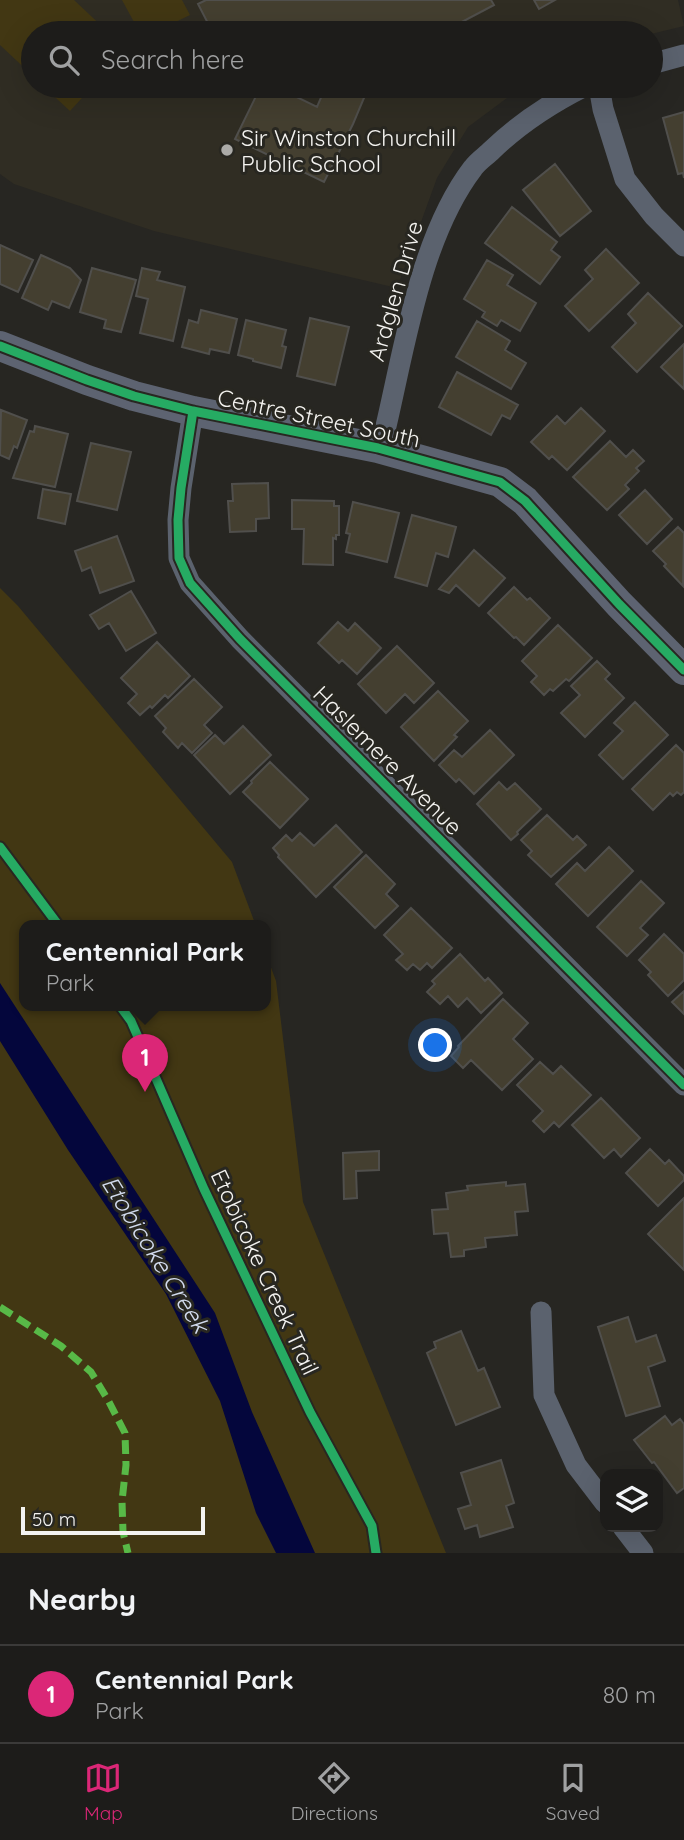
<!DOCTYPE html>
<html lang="en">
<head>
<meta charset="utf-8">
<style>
	body { margin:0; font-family:Quicksand,sans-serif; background:#2a2927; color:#f1f3f6 }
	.controls { position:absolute; right:21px; bottom:21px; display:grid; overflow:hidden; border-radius:14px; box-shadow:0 7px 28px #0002 }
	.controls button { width:63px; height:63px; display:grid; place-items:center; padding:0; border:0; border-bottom:2px solid #3b3a39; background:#1d1c1a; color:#f1f3f6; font:35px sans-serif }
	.scale { position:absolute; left:21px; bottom:18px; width:184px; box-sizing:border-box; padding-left:7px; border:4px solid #f4f3f0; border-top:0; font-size:19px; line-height:24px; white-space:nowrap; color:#f4f3f0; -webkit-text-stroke:5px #282721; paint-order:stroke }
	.you { position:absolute; left:436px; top:1046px; width:24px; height:24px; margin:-18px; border:5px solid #fff; border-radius:50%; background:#1a73e8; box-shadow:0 0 0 10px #1a73e833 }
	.badge { display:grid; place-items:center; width:46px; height:46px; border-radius:50%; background:#db2777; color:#fff; font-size:23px; font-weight:700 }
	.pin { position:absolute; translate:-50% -58px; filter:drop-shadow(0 2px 4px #0008) }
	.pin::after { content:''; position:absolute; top:37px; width:24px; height:21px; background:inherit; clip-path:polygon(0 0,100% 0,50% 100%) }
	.popup { position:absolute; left:19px; top:920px; width:252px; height:91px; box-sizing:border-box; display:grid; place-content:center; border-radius:14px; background:#1d1c1a; filter:drop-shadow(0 2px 5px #0005); font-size:23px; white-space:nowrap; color:#a0a1a2 }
	.popup b { font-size:26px; color:#f1f3f6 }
	.popup::after { content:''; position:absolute; left:50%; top:100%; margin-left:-14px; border:14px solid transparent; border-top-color:#1d1c1a }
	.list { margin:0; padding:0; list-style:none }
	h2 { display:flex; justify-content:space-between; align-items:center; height:91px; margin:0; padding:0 28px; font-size:30px }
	h2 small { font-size:23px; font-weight:400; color:#a0a1a2 }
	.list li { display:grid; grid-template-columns:46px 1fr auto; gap:21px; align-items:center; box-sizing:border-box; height:98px; padding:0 28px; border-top:2px solid #3b3a39 }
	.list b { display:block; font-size:26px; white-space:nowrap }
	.list p { margin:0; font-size:23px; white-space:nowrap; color:#a0a1a2 }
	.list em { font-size:23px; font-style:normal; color:#a0a1a2 }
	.icon { flex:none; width:38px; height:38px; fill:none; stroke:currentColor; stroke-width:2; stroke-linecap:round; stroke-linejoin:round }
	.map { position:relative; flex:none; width:684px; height:1553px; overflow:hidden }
	.search { position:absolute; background:#1d1c1a; box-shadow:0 7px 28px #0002; left:21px; right:21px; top:21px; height:77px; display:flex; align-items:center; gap:18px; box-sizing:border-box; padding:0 24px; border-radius:38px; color:#a0a1a2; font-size:26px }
	.sheet { height:189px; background:#1d1c1a }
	nav { display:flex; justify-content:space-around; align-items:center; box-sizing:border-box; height:98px; border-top:2px solid #3b3a39; background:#1d1c1a; font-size:19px; color:#a0a1a2 }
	nav a { display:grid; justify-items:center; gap:4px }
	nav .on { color:#db2777 }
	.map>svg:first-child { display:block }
	.built { fill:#302d23 }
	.green { fill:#423713 }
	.water { fill:#04063c }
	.building { fill:#443f30; stroke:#504f4c; stroke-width:2 }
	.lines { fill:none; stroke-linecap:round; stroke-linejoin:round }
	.street { stroke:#5b626e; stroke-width:21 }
	.secondary { stroke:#5d6371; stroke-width:30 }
	.quiet { stroke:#58b947; stroke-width:7; stroke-dasharray:14 7; stroke-linecap:butt }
	.cycleway-casing { stroke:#282721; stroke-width:13 }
	.cycleway { stroke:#26ab63; stroke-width:9 }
	.poi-dot { fill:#acaba8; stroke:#282721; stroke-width:2.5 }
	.labels { text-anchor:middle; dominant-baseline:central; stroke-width:6; stroke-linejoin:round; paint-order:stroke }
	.poi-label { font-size:23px; fill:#f4f3f0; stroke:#282721; text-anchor:start }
	.street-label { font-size:23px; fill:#f4f3f0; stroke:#282721 }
	.water-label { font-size:24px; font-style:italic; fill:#d2dbee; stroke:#282721 }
</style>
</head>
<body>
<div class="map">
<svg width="684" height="1553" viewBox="0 0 684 1553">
	<rect width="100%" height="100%" fill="#272622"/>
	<path class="built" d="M0,0h678l6,26 -33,8 -618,-1v53h490l-55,41 -31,51 -40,110 -243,-57 -140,-47 -14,-10z"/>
	<path class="green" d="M0,0h74l35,33h-76v43l-33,-31z
		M122,0h60l8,15 -37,18h-13z
		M43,86h50l-23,25z
		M0,588l18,18 214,256 24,64h-232v80h242v-52l10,27 27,221 143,351h-446z"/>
	<path class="water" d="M0,983l215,330 37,99 63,141h-39l-20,-40 -36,-112 -54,-107 -98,-144 -68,-109z"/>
	<path class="building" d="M206,0h285l3,5 -53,28h-228l-15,-29z
		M534,0h21l-16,9z
		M261,86h13l43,21 9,-21h43l-16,38 -29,58 -89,-43z
		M684,112v66l-1,-5 -5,1 -15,-56z
		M555,164l36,47 -31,25 -37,-46z
		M512,207l45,35 -6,8 9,7 -20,27 -55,-41z
		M0,245l33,15 -15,32 -18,-8z
		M606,249l33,34 -50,48 -24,-25 28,-27 -8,-9z
		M41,255l29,13 11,12 -12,28 -17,-7 -4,9 -26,-12z
		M487,260l26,15 -6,10 29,18 -16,28 -19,-11 -4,6 -15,-9 3,-5 -21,-13z
		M92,268l44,12 -15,52 -17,-4 2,-8 -26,-8z
		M142,268l18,4 -3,8 28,7 -12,54 -33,-8 8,-34 -12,-3z
		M648,293l34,33 -45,46 -25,-25 24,-24 -8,-9z
		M201,310l36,9 -8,34 -19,-4 -1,5 -27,-7 7,-27 9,3z
		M310,318l39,9 -14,58 -38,-9z
		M246,320l40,10 -4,16 4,1 -5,21 -28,-7v-2l-15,-4z
		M477,321l33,20 -5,9 21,13 -15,26 -55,-32z
		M684,344v45l-23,-22z
		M457,372l61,33 -8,14 -8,-4 -11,20 -52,-28z
		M581,408l24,23 -38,39 -15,-14 -3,3 -18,-17 26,-26 8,8z
		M1,410l26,10 -10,28 -3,-2 -5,13 -9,-4z
		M35,426l33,8 -13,53 -42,-9 17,-47 4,1z
		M610,441l16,16 7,-7 11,11 -8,7 3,3 -14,14 4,4 -22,21 -34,-33z
		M91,443l40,9 -14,58 -40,-9z
		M268,483l1,35 -13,1v12l-26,1 -2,-31h5l-1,-17z
		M43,489l28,5 -6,30 -27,-6z
		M645,490l27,29 -25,25 -28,-29z
		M292,500l42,1v5h5v29h-3v4l-3,-1v27l-30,-1 1,-35h-12z
		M353,502l46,11 -12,49 -41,-10 4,-18 -4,-1z
		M412,515l44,12 -8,30 -12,-4 -9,33 -32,-9z
		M678,527l6,6 -1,53 -19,-20 2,-2 -13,-13z
		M117,536l17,45 -34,12 -9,-26 -9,4 -7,-20z
		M474,550l31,28 -26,28 -23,-21 -7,8 -10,-4z
		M514,587l13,13 3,-2 20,20 -26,27 -8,-8 -2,1 -26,-25z
		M131,591l25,42 -30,18 -17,-28 -10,6 -9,-14z
		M338,622l10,9 7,-8 26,25 -24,26 -15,-14 -3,3 -21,-20z
		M558,625l34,33 -23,23 -3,-2 -13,12 -3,-2 -6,6 -13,-13 6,-6 -15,-15z
		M157,642l33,34 -22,22 -3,-3 -13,13 -2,-2 -10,9 -12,-12 9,-9 -16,-16z
		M397,646l37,37 -20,20 -9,-9 -19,19 -28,-29z
		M597,661l13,13 -5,5 19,19 -39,39 -24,-24 19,-18 -9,-9z
		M194,679l28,28 -18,18 8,8 -20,20 -10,-10 -4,5 -15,-16 3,-4 -11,-12z
		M438,691l30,30 -14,14 3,2 -23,24 -33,-34z
		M635,702l33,33 -45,44 -24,-24 24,-24 -9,-8z
		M243,726l28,29 -41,39 -36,-39 21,-20 9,9z
		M490,730l24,25 -40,39 -15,-15 -3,3 -17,-17 15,-15 8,7z
		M676,745l8,8v39l-3,3 -4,-3 -4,4 -3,-3 -17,17 -21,-21z
		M270,762l38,37 -28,29 -37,-36 9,-9 -1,-2z
		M499,782l8,8 8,-7 26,26 -24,23 1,2 -7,6 -34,-36z
		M547,815l26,25 4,-4 9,9 -35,32 -23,-22 4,-4 -11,-11z
		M336,825l26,27 -46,45 -38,-40 1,-2 -6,-7 13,-13 6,6 8,-8 14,13z
		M609,847l24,24 -45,45 -32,-32 21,-21 8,8z
		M366,855l29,29 -9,10 12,12 -23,22 -41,-41z
		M641,881l23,22 -24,25 8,7 -21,21 -30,-29z
		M411,908l41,40 -20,20 -5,-5 -7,7 -7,-6 -6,6 -11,-10 7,-6 -19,-19z
		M664,934l20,20v26l-16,16 -20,-21 3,-3 -12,-12z
		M460,954l25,27 3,-3 14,15 -21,20 -14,-15 -9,9 -10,-11 -8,8 -13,-12 8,-8 -3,-3z
		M684,991v23l-12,-12z
		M503,999l25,24 -15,16 20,20 -31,31 -31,-30 -8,8 -12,-12 8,-9 -1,-1z
		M540,1062l13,12 8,-8 30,29 -32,32 -5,-5 -10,10 -11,-11 10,-10 -26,-26z
		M601,1098l39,40 -19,19 -7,-8 -10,9 -32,-33z
		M650,1149l15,15 4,-4 15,16v4l-26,26 -32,-33z
		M379,1151v19l-23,1 1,27 -13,1 -1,-46z
		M506,1182v4l19,-2 3,27 -13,1 2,23 -32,3 1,9 -22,3v6l-13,1 -3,-24 -14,1 -2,-24 16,-1 -2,-16 22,-3 -1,-4z
		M684,1198v72l-36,-36z
		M628,1317l8,25 20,-7 9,26 -17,6 12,39 -34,10 -28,-89z
		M461,1331l17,40 6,-3 16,39 -44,18 -29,-72 9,-5 -2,-6z
		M665,1416l7,9 8,-6 4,5v64l-7,5 -23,-31 -2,1 -18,-23z
		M501,1460l13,43 -8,3 7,21 -33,10 -3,-12 -12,4 -7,-20 13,-4 -10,-32z"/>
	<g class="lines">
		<path class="street" d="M651,64l33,-9
			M599,86l4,23 22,70 29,37 30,30
			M193,411l-12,77 -3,32 1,38 11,25 50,56 444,446
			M378,448l8,-22c19,-81 35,-190 87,-258 5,-7 13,-12 19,-18 28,-27 59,-47 93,-64
			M541,1312l3,83 32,70 29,38
			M623,1527l20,26"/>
		<path class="secondary" d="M0,346l87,34 47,16 59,15 185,37 122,34 25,19 94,103 65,66"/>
		<path class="quiet" d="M0,1307l61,39 30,26 17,28 17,33 1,32 -4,36 1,31 5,21"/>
		<g class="cycleway-casing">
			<path id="cycleway" d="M0,346l87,34 47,16 59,15 185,37 122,34 25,19 94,103 65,66
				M193,411l-12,77 -3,32 1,38 11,25 50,56 444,446
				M0,847l59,79
				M120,1006l11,15 73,168 106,223 62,114 4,27"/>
		</g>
		<use href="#cycleway" class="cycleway"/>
	</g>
	<circle class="poi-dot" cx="227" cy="150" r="7"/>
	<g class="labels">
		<g class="poi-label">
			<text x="241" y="137">Sir Winston Churchill<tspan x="241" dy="26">Public School</tspan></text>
		</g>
		<g class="street-label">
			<text transform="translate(395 291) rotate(-74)">Ardglen Drive</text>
			<text transform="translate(319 418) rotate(12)">Centre Street South</text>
			<text transform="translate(388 760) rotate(45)">Haslemere Avenue</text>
			<text transform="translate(265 1272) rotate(65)">Etobicoke Creek Trail</text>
		</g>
		<g class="water-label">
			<text transform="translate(156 1254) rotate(58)">Etobicoke Creek</text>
		</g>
	</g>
</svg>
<div class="controls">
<button><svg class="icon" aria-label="layers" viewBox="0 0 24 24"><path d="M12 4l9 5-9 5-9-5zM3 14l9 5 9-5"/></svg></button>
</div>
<div class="scale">50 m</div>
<div class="you"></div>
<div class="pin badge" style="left:145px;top:1092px">1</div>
<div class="popup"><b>Centennial Park</b>Park</div>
<div class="search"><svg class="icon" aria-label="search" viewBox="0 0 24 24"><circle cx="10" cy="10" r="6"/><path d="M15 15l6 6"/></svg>Search here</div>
</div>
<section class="sheet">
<h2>Nearby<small></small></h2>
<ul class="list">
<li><span class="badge">1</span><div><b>Centennial Park</b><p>Park</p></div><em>80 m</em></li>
</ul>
</section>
<nav>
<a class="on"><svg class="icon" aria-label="map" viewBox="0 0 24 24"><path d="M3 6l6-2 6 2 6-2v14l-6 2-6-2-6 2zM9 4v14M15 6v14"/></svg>Map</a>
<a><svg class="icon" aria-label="directions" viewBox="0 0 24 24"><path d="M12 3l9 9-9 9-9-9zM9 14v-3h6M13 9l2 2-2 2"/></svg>Directions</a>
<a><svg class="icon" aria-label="saved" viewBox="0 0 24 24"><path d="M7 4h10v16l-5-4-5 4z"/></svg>Saved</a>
</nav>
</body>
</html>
